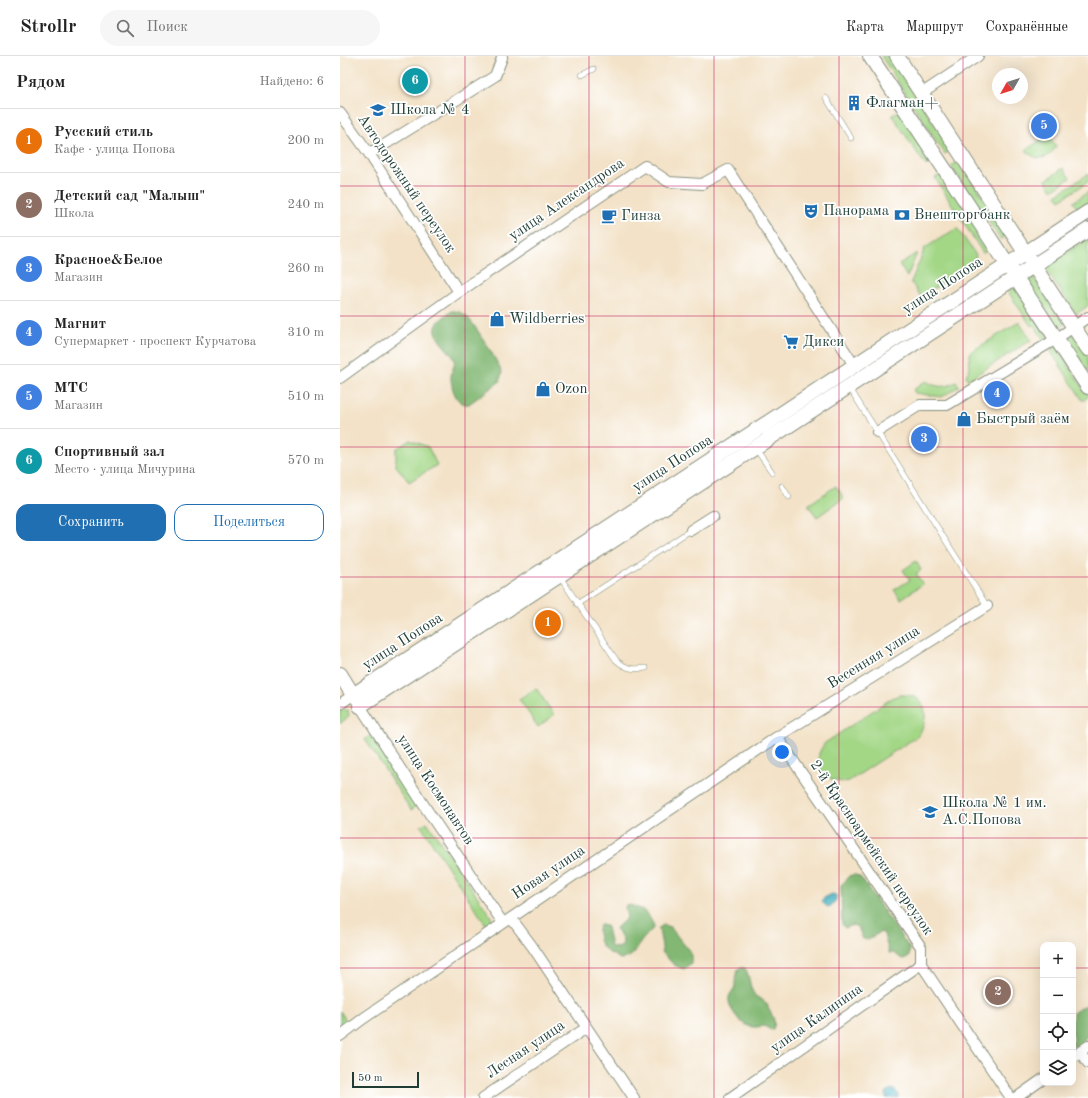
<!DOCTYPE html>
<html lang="ru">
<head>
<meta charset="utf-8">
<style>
	body { margin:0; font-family:"Old Standard TT",serif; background:#f6f6f6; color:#222 }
	.controls { position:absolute; right:12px; bottom:12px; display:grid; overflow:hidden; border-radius:8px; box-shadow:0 4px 16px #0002 }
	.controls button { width:36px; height:36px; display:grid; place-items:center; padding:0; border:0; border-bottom:1px solid #e0e0e0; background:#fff; color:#222; font:20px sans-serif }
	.compass { position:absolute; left:652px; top:12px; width:36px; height:36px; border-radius:50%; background:#fff; box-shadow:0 4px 16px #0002; rotate:231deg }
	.scale { position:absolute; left:12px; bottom:10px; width:67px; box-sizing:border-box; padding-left:4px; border:2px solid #1f3d34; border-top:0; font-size:11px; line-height:14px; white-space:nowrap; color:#1f3d34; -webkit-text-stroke:3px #fff; paint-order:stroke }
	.you { position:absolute; left:442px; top:696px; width:14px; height:14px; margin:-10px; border:3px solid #fff; border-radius:50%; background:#1a73e8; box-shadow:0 0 0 6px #1a73e833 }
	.badge { display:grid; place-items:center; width:26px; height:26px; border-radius:50%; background:#1f6fb2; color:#fff; font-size:13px; font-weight:700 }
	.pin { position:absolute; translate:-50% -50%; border:2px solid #fff; box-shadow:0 1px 4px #0006 }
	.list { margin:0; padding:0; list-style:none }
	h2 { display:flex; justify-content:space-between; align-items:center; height:52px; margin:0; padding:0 16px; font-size:17px }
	h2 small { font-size:13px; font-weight:400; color:#767676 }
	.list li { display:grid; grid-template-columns:26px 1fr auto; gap:12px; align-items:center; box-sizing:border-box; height:64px; padding:0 16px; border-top:1px solid #e0e0e0 }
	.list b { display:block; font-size:15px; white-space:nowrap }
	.list p { margin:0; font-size:13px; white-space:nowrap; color:#767676 }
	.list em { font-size:13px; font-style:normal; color:#767676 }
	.actions { display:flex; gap:8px; padding:12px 16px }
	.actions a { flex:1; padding:9px 0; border:1px solid #1f6fb2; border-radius:12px; text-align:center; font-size:14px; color:#1f6fb2 }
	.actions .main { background:#1f6fb2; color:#fff }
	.icon { flex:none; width:22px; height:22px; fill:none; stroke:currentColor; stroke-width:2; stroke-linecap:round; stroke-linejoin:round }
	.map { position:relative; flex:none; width:748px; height:1042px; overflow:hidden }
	header { display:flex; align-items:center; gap:24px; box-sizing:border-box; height:56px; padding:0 20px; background:#fff; border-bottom:1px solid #e0e0e0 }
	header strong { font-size:19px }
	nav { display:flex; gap:22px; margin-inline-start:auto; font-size:14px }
	.search { width:280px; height:36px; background:#f6f6f6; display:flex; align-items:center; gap:10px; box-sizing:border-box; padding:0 14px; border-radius:22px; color:#767676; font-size:15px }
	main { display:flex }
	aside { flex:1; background:#fff }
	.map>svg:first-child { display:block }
	.green { fill:#a3d786; stroke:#618a5d }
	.forest { fill:#82b873; stroke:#507a54 }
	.water { fill:#3fadbd; stroke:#2f7578 }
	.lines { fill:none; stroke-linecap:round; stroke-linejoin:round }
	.lane-casing { stroke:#89907e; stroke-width:6 }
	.street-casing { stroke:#89907e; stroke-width:12 }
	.secondary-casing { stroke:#89907e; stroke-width:16 }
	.lane { stroke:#fff; stroke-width:5 }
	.street { stroke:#fff; stroke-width:10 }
	.secondary { stroke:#fff; stroke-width:14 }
	.grid { fill:none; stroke:#c2185b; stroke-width:1; stroke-opacity:0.55 }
	.labels { text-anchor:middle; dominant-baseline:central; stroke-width:3.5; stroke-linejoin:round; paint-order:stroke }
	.poi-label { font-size:15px; fill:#1f3d34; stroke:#fff; text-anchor:start }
	.street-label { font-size:15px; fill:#1f3d34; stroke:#fff }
</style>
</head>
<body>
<header>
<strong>Strollr</strong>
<div class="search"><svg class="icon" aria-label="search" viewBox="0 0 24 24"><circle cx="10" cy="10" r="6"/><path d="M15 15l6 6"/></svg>Поиск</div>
<nav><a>Карта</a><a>Маршрут</a><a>Сохранённые</a></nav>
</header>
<main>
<aside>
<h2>Рядом<small>Найдено: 6</small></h2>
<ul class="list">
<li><span class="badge" style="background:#e8710a">1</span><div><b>Русский стиль</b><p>Кафе · улица Попова</p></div><em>200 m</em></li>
<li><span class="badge" style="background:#8d6e63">2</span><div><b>Детский сад &quot;Малыш&quot;</b><p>Школа</p></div><em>240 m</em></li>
<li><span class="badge" style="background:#3f7fe0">3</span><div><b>Красное&amp;Белое</b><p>Магазин</p></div><em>260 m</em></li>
<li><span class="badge" style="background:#3f7fe0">4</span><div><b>Магнит</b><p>Супермаркет · проспект Курчатова</p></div><em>310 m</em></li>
<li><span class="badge" style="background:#3f7fe0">5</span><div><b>МТС</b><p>Магазин</p></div><em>510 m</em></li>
<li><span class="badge" style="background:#0f9aa8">6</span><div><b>Спортивный зал</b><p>Место · улица Мичурина</p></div><em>570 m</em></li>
</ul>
<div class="actions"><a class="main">Сохранить</a><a>Поделиться</a></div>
</aside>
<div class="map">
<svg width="748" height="1042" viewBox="0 0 748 1042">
	<rect width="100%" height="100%" fill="#fff"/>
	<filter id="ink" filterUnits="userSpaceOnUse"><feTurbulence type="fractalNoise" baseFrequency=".025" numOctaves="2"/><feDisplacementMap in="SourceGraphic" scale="8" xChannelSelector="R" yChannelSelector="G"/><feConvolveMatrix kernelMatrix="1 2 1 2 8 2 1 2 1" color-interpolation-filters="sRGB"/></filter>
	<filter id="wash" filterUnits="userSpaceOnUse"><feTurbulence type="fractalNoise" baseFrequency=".012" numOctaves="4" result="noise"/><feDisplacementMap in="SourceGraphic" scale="16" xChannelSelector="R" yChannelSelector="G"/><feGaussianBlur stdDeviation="0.9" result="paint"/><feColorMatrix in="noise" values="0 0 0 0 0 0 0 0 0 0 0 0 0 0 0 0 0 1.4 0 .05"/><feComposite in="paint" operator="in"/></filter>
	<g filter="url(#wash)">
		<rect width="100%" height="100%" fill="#f3e2c7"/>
		<path class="green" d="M541,0h9l61,94 -6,4z
			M557,56l6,2 31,47 -8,5 -34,-51z
			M708,79l8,11c-6,14 -21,16 -30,4z
			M619,105l49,74 -7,5 -50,-74z
			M723,112l7,10 -18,12 -6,-10z
			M603,117l48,74 -8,6 -48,-75z
			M748,118v8l-28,18 -4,-5z
			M748,136v11l-10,7 -5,-8z
			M617,172l19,27 -1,5 -3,4 -51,33 -10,-15 14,-34z
			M748,182v68l-12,8 -32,-47z
			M577,197l-10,24 -8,-13z
			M691,218l34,50 -3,2 -7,-3 -28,-43v-4z
			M671,232l5,1 32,48 -4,3 -10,-15 -3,1 -24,-36z
			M679,266l12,18 -63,40 -2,-4 4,-9 -1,-14z
			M733,278l15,23v15l-22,-33z
			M716,290l32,49v2l-5,4 -33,-51z
			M586,325c11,7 19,7 30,1l3,4 -17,11 -27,-4 -2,-3z
			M70,384l18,7 9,18 -28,17 -13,-16v-17z
			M496,430l8,12 -27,19 -9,-12z
			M576,505l5,9 -5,4 7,10 -22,15 -7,-9 16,-10 -7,-10z
			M196,632l18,27 -16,12 -19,-28z
			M559,639c5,0 11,0 16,2 15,9 11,28 3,39l-69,45c-17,4 -34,-9 -30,-27 1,-4 4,-8 6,-11l67,-45z
			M4,654h4l1,6 -9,8v-13z
			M31,679l45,69 -1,3 -4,3 -46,-71z
			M87,766l65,96 -1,9 -3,1 -67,-102z
			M0,955l8,12 -8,5z"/>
		<path class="forest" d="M112,255c5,0 10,1 14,5 7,5 34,49 36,57l-3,9 -30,22c-13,2 -18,-17 -18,-27 0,-7 5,-11 3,-18 -2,-5 -6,-8 -9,-12 -16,-17 -10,-25 7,-36z
			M511,819h5l5,3 49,71 -1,7 -3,2 -4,1 -8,-6h-5l-5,-19 -3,-2 -13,7h-5l-5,-12 -5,-2 -8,3 -3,-4 -1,-39z
			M287,848c17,6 19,5 27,22 -2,5 -7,8 -10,12 -9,10 -8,20 -24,21 -5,-4 -13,-6 -18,-13 -5,-7 -7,-28 5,-19l4,20 7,1 4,-2 1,-5 -7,-13 11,-10 -2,-11z
			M323,869l7,2 21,26v10l-7,6 -10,-4 -12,-13v-6l-3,-16v-2z
			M399,912h6c5,8 4,18 9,26 3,5 10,5 13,10 2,10 11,15 6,25l-2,1 -7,-4c-6,1 -12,2 -18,-1 -8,-4 -19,-19 -17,-28 1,-4 5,-7 6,-11 1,-9 -1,-9 4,-18z
			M748,949v30l-7,8 -8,4v-34l10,-7z"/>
		<path class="water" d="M492,838l4,1v5l-5,6 -3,1 -3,-2 -3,-3 2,-4z
			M550,1033l5,1 3,4v4h-12v-5z"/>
	</g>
	<g filter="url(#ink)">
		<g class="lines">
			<g class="lane-casing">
				<path id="lane" d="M242,19l12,-6
					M486,42l25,40
					M509,331l138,219
					M416,393l16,23
					M442,430l7,11
					M220,521l56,83c10,9 17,10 30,8
					M237,548l114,-74"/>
			</g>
			<g class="street-casing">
				<path id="street" d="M581,38l57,-38
					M0,57l28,39 91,140
					M28,96l8,-2 119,-74 7,-18v-2
					M0,322l119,-86 186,-126 24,16 33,2 26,-14 126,195
					M537,376l43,-27h27l109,-66 32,-22
					M351,474l22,-14
					M0,648l13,-9 74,115 76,113
					M437,681l144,210v17l90,134
					M171,862l21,28 102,152
					M0,980l24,-18 413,-281 210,-131
					M740,996l8,11
					M733,1001l15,-11
					M143,1042l103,-70
					M390,1042l191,-134
					M676,1042l27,-19"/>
			</g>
			<g class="secondary-casing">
				<path id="secondary" d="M530,0l218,331
					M557,0l191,293
					M0,618l13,21 735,-483
					M20,650l728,-476"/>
			</g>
			<use href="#lane" class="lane"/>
			<use href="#street" class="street"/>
			<use href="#secondary" class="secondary"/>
		</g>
	</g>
	<path class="grid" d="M125,0v1042M249,0v1042M374,0v1042M499,0v1042M623,0v1042M0,130h748M0,260h748M0,391h748M0,521h748M0,651h748M0,782h748M0,912h703M733,912h15"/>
	<defs>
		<g id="building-bare" transform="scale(1.2)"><path d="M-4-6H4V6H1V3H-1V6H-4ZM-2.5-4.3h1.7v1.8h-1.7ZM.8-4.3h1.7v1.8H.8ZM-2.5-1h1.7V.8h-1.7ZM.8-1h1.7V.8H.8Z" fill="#1f6fb2" stroke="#fff" stroke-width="2.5" paint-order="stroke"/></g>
		<g id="school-bare" transform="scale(1.2)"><path d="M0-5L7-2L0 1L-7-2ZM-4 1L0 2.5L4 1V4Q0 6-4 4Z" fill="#1f6fb2" stroke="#fff" stroke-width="2.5" paint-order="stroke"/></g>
		<g id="theatre-bare" transform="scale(1.2)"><path d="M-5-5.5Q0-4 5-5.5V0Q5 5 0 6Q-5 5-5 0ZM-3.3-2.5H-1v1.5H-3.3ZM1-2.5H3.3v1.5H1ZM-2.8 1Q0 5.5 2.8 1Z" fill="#1f6fb2" stroke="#fff" stroke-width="2.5" paint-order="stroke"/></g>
		<g id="bank-bare" transform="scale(1.2)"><path d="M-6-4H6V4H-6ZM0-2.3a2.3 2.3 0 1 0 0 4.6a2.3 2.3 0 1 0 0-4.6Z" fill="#1f6fb2" stroke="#fff" stroke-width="2.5" paint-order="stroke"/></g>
		<g id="cafe-bare" transform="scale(1.2)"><path d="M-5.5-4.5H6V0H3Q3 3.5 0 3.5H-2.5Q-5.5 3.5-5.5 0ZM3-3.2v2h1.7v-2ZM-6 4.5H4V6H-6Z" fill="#1f6fb2" stroke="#fff" stroke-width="2.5" paint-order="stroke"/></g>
		<g id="shop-bare" transform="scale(1.2)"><path d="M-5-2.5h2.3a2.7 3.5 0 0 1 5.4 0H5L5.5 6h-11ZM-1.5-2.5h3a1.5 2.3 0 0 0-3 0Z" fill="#1f6fb2" stroke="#fff" stroke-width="2.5" paint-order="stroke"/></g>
		<g id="supermarket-bare" transform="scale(1.2)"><path d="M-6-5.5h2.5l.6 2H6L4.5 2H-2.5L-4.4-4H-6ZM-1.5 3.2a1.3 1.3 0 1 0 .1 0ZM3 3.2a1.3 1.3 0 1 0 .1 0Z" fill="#1f6fb2" stroke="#fff" stroke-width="2.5" paint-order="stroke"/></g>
	</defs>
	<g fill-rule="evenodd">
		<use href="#building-bare" x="514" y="47"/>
		<use href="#school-bare" x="38" y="54"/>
		<use href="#theatre-bare" x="471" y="155"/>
		<use href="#bank-bare" x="562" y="159"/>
		<use href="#cafe-bare" x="269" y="160"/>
		<use href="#shop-bare" x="157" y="263"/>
		<use href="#supermarket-bare" x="451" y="286"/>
		<use href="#shop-bare" x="203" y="333"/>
		<use href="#shop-bare" x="624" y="363"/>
		<use href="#school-bare" x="590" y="756"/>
	</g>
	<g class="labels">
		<g class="poi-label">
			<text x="526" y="47">Флагман+</text>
			<text x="50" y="54">Школа № 4</text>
			<text x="483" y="155">Панорама</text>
			<text x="574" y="159">Внешторгбанк</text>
			<text x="281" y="160">Гинза</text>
			<text x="169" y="263">Wildberries</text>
			<text x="463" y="286">Дикси</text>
			<text x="215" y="333">Ozon</text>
			<text x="636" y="363">Быстрый заём</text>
			<text x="602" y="747">Школа № 1 им.<tspan x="602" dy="17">А.С.Попова</tspan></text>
		</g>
		<g class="street-label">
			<text transform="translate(66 128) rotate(56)">Автодорожный переулок</text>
			<text transform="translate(227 144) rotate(-34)">улица Александрова</text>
			<text transform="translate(603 230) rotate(-33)">улица Попова</text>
			<text transform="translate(333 408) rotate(-33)">улица Попова</text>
			<text transform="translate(63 586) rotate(-33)">улица Попова</text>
			<text transform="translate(534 602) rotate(-32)">Весенняя улица</text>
			<text transform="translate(95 734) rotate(57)">улица Космонавтов</text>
			<text transform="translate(531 792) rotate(56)">2-й Красноармейский переулок</text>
			<text transform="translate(209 817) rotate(-34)">Новая улица</text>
			<text transform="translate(477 963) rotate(-35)">улица Калинина</text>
			<text transform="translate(186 994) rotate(-34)">Лесная улица</text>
		</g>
	</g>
</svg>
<div class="controls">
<button>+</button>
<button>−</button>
<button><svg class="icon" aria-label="locate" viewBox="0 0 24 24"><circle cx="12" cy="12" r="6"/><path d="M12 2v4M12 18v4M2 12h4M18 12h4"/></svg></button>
<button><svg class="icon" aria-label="layers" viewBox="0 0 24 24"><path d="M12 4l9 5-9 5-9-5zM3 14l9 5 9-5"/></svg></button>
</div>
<svg class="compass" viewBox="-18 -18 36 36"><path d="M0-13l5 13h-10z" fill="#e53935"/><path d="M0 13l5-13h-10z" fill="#767676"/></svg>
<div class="scale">50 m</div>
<div class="you"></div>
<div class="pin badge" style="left:208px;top:567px;background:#e8710a">1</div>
<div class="pin badge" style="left:658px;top:936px;background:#8d6e63">2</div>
<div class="pin badge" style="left:584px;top:383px;background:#3f7fe0">3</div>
<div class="pin badge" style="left:657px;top:338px;background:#3f7fe0">4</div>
<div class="pin badge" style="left:704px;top:70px;background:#3f7fe0">5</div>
<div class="pin badge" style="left:75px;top:25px;background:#0f9aa8">6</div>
</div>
</main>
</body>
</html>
